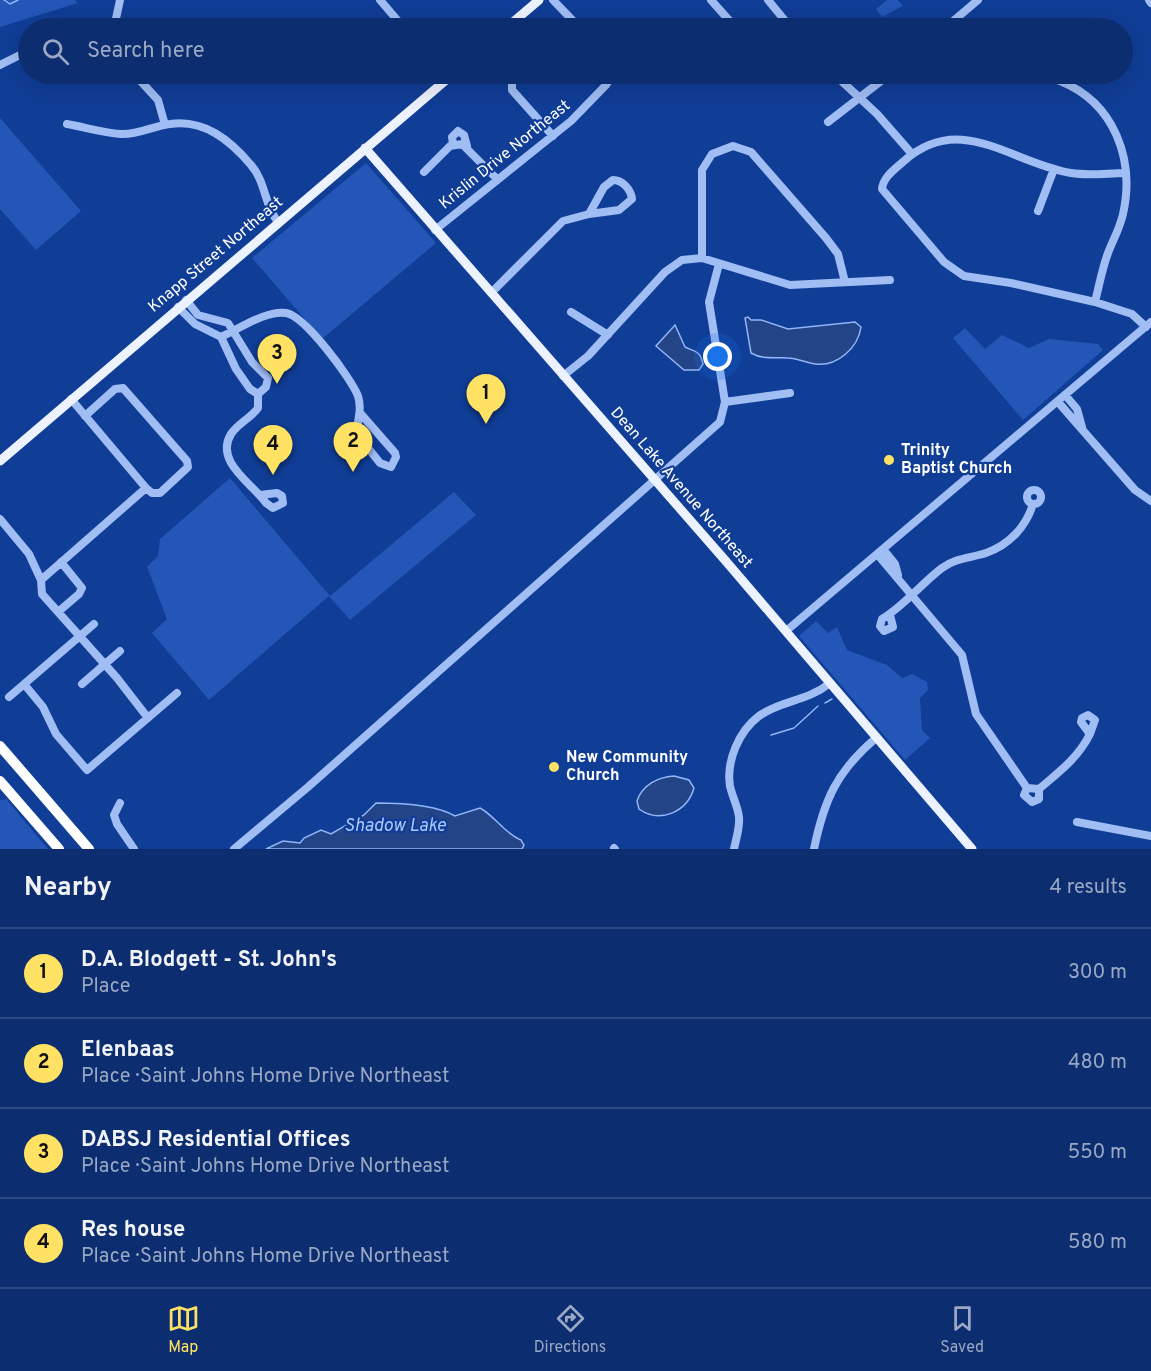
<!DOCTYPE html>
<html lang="en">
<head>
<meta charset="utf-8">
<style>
	body { margin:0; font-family:Overpass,sans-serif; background:#153675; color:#f1f3f6 }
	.you { position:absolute; left:718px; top:357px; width:21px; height:21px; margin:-15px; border:4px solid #fff; border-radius:50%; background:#1a73e8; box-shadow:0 0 0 9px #1a73e833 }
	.badge { display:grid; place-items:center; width:39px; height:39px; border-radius:50%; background:#ffe263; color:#111; font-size:20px; font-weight:700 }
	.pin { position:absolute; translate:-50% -50px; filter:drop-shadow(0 2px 3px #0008) }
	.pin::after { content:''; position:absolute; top:32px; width:21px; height:18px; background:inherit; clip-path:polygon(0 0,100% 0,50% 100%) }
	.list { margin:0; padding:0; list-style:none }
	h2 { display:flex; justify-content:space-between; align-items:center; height:78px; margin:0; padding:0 24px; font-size:26px }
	h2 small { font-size:20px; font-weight:400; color:#9aa8c3 }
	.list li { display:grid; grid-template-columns:39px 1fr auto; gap:18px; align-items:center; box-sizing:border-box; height:90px; padding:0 24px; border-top:2px solid #2c4a83 }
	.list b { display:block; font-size:22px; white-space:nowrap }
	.list p { margin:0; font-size:20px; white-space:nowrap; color:#9aa8c3 }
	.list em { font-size:20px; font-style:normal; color:#9aa8c3 }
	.icon { flex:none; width:33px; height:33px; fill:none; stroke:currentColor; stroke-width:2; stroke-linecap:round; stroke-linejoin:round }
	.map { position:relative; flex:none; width:1151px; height:849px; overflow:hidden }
	.search { position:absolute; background:#0c2e70; box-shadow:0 6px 24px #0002; left:18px; right:18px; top:18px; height:66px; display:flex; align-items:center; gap:15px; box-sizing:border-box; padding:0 21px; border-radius:33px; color:#9aa8c3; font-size:22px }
	.sheet { height:438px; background:#0c2e70 }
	nav { display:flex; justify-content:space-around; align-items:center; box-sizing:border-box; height:84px; border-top:2px solid #2c4a83; background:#0c2e70; font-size:16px; color:#9aa8c3 }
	nav a { display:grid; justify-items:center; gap:3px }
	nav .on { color:#ffe263 }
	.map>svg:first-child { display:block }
	.green { fill:#2356b6 }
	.water { fill:#244488; stroke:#91b6f7; stroke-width:1.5 }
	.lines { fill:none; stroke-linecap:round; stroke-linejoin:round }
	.stream { stroke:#91b6f7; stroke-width:1.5 }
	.minor { stroke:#a0bdf4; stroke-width:8 }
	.major { stroke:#edf2ff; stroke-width:9 }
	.highway { stroke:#fff; stroke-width:10 }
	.poi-dot { fill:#ffe263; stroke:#103d96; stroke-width:2 }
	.labels { text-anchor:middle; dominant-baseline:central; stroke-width:4.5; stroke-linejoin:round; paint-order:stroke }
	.street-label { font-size:16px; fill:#fff; stroke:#103d96 }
	.poi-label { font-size:16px; font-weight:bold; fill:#fff; stroke:#103d96; text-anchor:start }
	.water-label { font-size:18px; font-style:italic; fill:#acc8fb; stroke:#103d96 }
</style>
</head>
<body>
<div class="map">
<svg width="1151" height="849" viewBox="0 0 1151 849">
	<rect width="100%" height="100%" fill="#103d96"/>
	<path class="green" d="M0,0h75l3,3 -78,24z
		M887,0h11l5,6 -21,11 -6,-8z
		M0,118l81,93 -45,39 -36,-41z
		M366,163l70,80 -114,96 -70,-81z
		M965,328l20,21 17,-14 27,13 20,-9 49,5 5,6 -80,70 -70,-82z
		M230,478l100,118 124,-104 22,23 -126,105 -21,-24 -120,104 -57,-67 15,-14 -20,-52 11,-11 2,-17z
		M816,621l12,12 9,-6 10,23 40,15 15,13 10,-4 15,8 1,8 -8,8 2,32 8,8 -25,22 -106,-124z
		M7,799v1l41,49h-48v-49z"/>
	<path class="water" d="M748,317l3,3h10l27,9 67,-7 6,5c-3,21 -24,40 -46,37 -9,-1 -18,-6 -27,-6 -13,-1 -25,2 -37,-5l-6,-35z
		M675,325l10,22c10,5 15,3 18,17l-4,6h-15l-28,-24z
		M674,776l15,4 5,8c-7,24 -34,36 -55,21l-2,-8c5,-16 21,-24 37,-25z
		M376,803c23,0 60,2 79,13l25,-8c15,8 25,26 41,32l3,5 -2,4h-256l17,-8 17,2 4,-5 17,-8 10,4 33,-19z"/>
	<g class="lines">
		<path class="stream" d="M4,0l6,4 8,-4
			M825,703l7,-4
			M771,735l23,-7 24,-22"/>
		<path class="minor" d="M380,0l24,28
			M553,0l27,28
			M711,0l25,28
			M768,0l23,28
			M1149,0l2,3
			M77,28l36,-5
			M114,28l6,-28
			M945,28l33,-28
			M0,65l28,-14
			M134,74l24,26 7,25
			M676,74l3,4
			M834,74l43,40 35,40
			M1019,74c14,2 29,3 41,7 55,22 75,79 63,133 -3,14 -10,26 -15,39 -6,16 -9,33 -13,49
			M512,82v8l41,46
			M828,122l62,-48
			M67,124c17,3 36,9 54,10 17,1 32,-8 49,-10 34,-5 60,16 81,41 15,17 13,40 27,57
			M453,144l-1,-7 6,-6 6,4 3,11
			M424,172l26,-26 12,-2 35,35
			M1126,173c-18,0 -37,3 -55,0 -60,-10 -110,-62 -167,-12 -9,8 -21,16 -22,28l62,73 20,14 47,7 84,19 37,12 14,13
			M613,180c10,0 18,10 19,19l-13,11 -30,4 15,-27z
			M1038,211l16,-42
			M435,230l136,-109 35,-36 7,-11
			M702,258v-88l10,-16 21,-8 18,6 75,86 12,16 7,28
			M491,293l72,-72 26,-7
			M186,300l12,15 30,8 24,39 16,16 -2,9 -8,7
			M178,307l17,17 26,13 15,32 14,20 8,5
			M571,312l37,23
			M221,337c18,-8 45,-27 65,-24 19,3 65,65 72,83 4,13 0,24 -2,37l24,30 11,4 5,-10 -1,-4 -35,-40
			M563,376l25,-20 77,-84 17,-12 20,-2 88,27 100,-5
			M258,394v14c-7,10 -20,15 -27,26 -17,28 22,50 35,69l7,5 10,-5 -1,-7 -5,-3 -17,2
			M1066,396l11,13 5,18
			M71,399l75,89
			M725,402l65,-9
			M1058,402l77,88 16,11
			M1027 497a7 7 0 1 1 14 0a7 7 0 1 1-14 0Z
			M0,519l29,35 12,26 1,14 75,84 31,40
			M883,549l12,15 3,11
			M877,554l85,101 14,59 51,74 12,1c20,-17 39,-31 51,-55
			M41,580l105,-92 6,5h8l28,-26 -1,-6 -64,-73 -8,1 -30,27
			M58,612l21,-18 3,-6 -21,-26
			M890,615l3,12 -9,4 -4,-5 2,-7c22,-13 40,-36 60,-51 13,-10 29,-10 44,-15 23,-8 40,-26 47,-49
			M786,631l365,-309
			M24,684l19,23 13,27 31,36 90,-77
			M82,684l38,-33
			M9,697l85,-73
			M1088,715l7,5 -5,14 -9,-12 1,-4z
			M1027,788l-3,7 8,7 7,-3v-10
			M120,803l-6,12 3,9 17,25
			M1077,822l74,14
			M614,848l1,1
			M234,849l74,-62 412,-365 5,-20 -16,-100 10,-38
			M734,849c2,-10 6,-21 5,-32 -1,-10 -7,-21 -9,-31 -4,-25 9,-55 29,-70 22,-16 48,-14 71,-33
			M814,849c10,-49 23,-78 62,-111"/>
		<path class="major" d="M506,28l33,-28
			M365,148l359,411 248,290
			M0,461l453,-387"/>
		<path class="highway" d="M0,746l89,103
			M0,781l59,68"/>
	</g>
	<g class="poi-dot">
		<circle cx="889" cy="460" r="6"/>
		<circle cx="554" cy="767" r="6"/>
	</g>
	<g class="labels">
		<g class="street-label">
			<text transform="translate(505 155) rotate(-39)">Krislin Drive Northeast</text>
			<text transform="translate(216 255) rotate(-40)">Knapp Street Northeast</text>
			<text transform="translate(681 488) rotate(49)">Dean Lake Avenue Northeast</text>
		</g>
		<g class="poi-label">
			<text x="901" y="451">Trinity<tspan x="901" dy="18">Baptist Church</tspan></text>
			<text x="566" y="758">New Community<tspan x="566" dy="18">Church</tspan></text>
		</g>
		<g class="water-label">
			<text x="395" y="826">Shadow Lake</text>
		</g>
	</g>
</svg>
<div class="you"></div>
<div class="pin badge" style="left:486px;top:424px">1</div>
<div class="pin badge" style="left:353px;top:472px">2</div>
<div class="pin badge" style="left:277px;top:384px">3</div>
<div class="pin badge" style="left:273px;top:475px">4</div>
<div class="search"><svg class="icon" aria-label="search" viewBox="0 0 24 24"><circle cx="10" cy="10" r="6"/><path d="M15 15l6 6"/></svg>Search here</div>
</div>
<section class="sheet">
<h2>Nearby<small>4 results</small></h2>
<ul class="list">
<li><span class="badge">1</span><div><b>D.A. Blodgett - St. John's</b><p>Place</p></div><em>300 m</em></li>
<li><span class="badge">2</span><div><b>Elenbaas</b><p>Place · Saint Johns Home Drive Northeast</p></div><em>480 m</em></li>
<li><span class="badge">3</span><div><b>DABSJ Residential Offices</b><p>Place · Saint Johns Home Drive Northeast</p></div><em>550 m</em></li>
<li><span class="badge">4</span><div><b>Res house</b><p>Place · Saint Johns Home Drive Northeast</p></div><em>580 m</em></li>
</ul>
</section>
<nav>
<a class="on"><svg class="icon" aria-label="map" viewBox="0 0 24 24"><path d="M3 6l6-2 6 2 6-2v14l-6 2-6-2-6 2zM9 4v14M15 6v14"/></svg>Map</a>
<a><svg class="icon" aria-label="directions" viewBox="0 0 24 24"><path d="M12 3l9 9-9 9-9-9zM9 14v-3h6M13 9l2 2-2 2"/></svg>Directions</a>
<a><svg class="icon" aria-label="saved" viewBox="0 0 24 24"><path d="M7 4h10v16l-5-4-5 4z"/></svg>Saved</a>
</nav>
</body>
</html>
